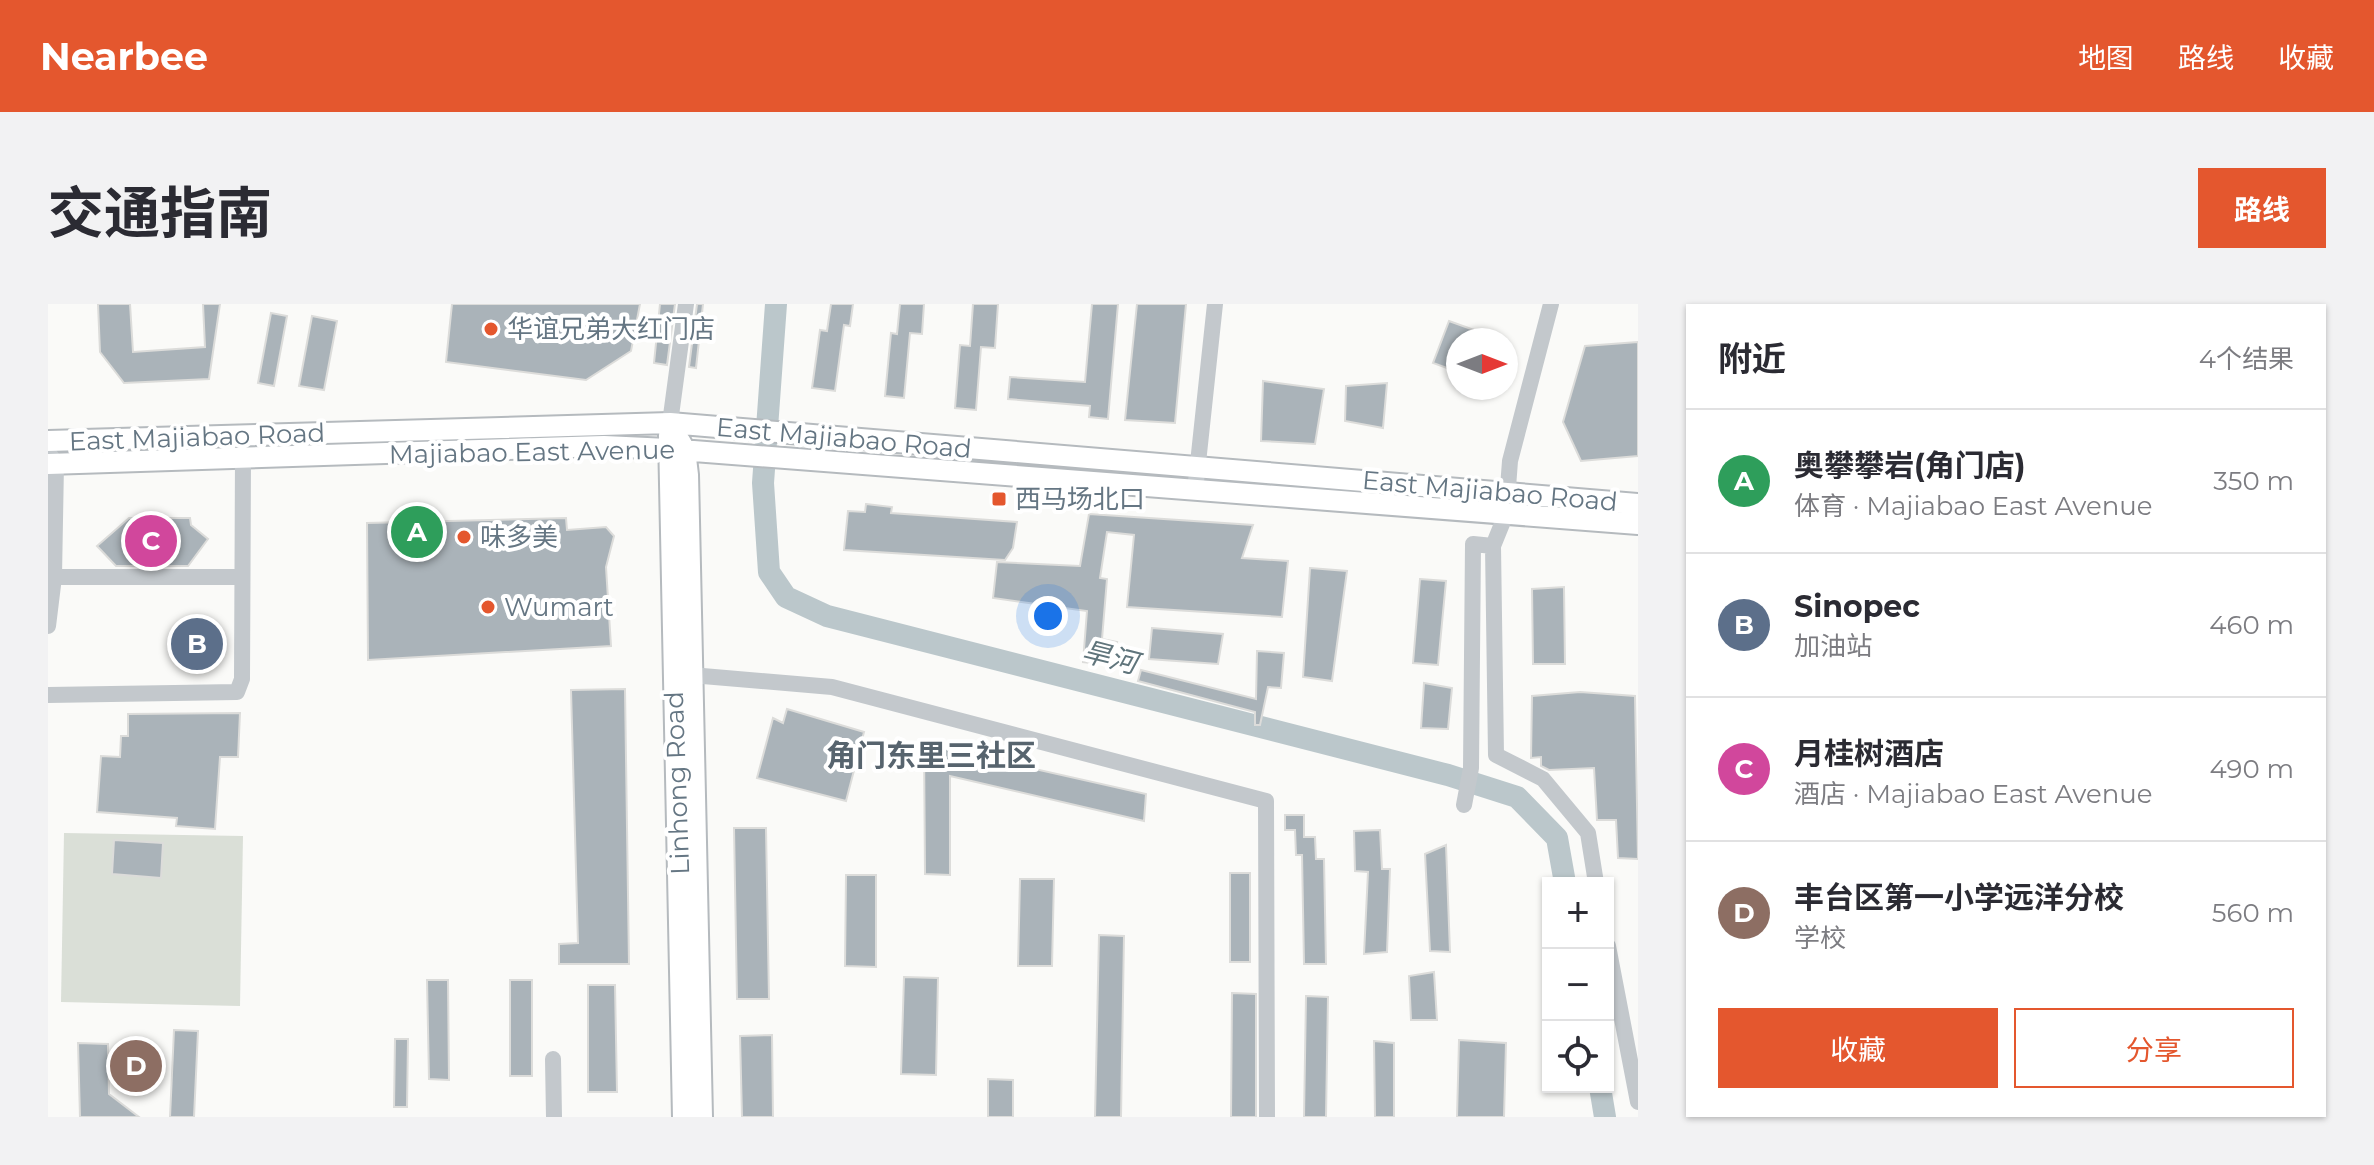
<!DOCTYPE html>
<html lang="zh">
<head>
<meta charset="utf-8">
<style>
	body { margin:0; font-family:Montserrat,"Noto Sans SC",sans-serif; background:#f2f2f3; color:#2b2b33 }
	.controls { position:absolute; right:24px; bottom:24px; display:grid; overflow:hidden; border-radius:0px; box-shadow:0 2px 6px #0004 }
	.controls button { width:72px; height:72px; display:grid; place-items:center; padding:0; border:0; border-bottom:2px solid #e1e1e2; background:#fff; color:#2b2b33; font:40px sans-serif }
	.compass { position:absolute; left:1398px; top:24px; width:72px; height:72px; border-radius:50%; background:#fff; box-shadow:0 2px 6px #0004; rotate:90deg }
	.you { position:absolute; left:1000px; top:312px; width:28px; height:28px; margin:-20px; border:6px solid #fff; border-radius:50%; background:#1a73e8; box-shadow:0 0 0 12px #1a73e833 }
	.badge { display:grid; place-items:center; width:52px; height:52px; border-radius:50%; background:#e4572e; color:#fff; font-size:26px; font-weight:700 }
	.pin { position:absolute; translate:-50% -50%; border:4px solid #fff; box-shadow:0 2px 8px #0006 }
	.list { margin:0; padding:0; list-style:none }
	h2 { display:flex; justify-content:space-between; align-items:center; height:104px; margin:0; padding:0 32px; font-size:34px }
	h2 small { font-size:26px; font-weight:400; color:#7c7c81 }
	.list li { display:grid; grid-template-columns:52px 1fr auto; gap:24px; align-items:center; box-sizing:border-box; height:144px; padding:0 32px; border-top:2px solid #e1e1e2 }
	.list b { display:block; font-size:30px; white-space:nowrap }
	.list p { margin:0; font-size:26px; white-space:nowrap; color:#7c7c81 }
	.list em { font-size:26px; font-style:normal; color:#7c7c81 }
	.actions { display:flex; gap:16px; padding:24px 32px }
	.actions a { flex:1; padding:18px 0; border:2px solid #e4572e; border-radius:0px; text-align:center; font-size:28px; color:#e4572e }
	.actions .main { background:#e4572e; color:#fff }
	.icon { flex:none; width:44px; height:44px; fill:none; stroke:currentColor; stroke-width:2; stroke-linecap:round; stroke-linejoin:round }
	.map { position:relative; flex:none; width:1590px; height:813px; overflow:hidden; border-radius:0px }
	header { display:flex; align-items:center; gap:48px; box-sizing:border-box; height:112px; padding:0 40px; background:#e4572e; color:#fff }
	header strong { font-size:38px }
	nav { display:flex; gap:44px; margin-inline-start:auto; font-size:28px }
	.intro { display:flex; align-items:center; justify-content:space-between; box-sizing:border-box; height:192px; padding:0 48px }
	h1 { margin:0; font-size:56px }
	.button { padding:20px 36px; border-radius:0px; background:#e4572e; color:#fff; font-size:28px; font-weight:700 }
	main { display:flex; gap:48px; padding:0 48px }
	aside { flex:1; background:#fff; border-radius:0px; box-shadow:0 2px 6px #0004 }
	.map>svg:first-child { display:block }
	.green { fill:#dadfd7 }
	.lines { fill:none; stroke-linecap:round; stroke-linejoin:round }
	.river { stroke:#bbc7cb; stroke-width:22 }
	.building { fill:#aab3b9; stroke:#dcdcda; stroke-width:2 }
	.major-casing { stroke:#b5babe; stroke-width:24 }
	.minor { stroke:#c3c8cc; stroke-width:16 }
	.major { stroke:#fff; stroke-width:20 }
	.poi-dot { fill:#e4572e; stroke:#fff; stroke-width:3 }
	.labels { text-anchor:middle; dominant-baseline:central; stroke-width:8; stroke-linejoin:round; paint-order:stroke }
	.poi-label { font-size:26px; fill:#657683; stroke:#fff; text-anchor:start }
	.street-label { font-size:26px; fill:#657683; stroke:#fff }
	.water-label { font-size:28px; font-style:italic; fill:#60757c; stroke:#fff }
	.quarter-label { font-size:30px; font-weight:bold; fill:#57646e; stroke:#fff }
</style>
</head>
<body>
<header>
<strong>Nearbee</strong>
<nav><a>地图</a><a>路线</a><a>收藏</a></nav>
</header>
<div class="intro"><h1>交通指南</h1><a class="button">路线</a></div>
<main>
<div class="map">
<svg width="1590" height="813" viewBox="0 0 1590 813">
	<rect width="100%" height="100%" fill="#fafaf8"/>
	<path class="green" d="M16,529l179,3 -3,170 -179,-4z"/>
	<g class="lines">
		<path class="river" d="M728,0l-13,179 6,89 17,25 41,19 621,159 69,22 40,41 8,45
			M1552,783l5,30"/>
	</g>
	<path class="building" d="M50,0h32l3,48 72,-5 -2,-43h17l-11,75 -85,4 -24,-31z
		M404,0h188l-9,47 -45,29 -140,-18z
		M612,0h15l-8,61 -13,-2z
		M649,0h6l-7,64 -7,-1z
		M783,0h22l-3,22 -6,-1 -9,66 -23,-3 8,-58 7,1z
		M852,0h24l-2,30 -12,-1 -6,65 -19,-2 6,-63 6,1z
		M925,0h25l-3,44 -14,-1 -5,63 -21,-2 5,-63 10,1z
		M1044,0h26l-10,115 -19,-2 1,-11 -82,-7 2,-22 75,5z
		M1089,0h49l-11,119 -50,-3z
		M223,9l16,3 -13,70 -16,-3z
		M264,12l25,5 -13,69 -25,-4z
		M1401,17l50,18 -1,1h-40v32l-25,-9z
		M1590,38v114l-57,5 -18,-39 22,-76z
		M1215,77l61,8 -9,55 -54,-3z
		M1339,79l-4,45 -38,-7 1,-35z
		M818,200l26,3 -1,6 126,9 -4,26 -8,12 -161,-10 4,-39 17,1z
		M1041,210l164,11 -11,33 46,3 -6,56 -155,-10 7,-72 -27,-3 -7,46 7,1 -5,60 15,3 -7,23 -27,-3 4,-51 -94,-13 4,-36 83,4z
		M81,214h61l1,7 17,14 -20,27h-72l-19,-20z
		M518,214l1,12 39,-3 8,9 -8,31 5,79 -243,14 -1,-137z
		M1262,264l37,3 -15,110 -29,-4z
		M1372,275l26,2 -8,84 -25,-2z
		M1516,283l1,77h-32l-1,-75z
		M1104,324l71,6 -5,30 -69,-5z
		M1209,347l27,2 -3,35 -13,-1 -8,38h-5v-13l-117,-31 3,-11 115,29z
		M1376,379l28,5 -4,41 -27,-1z
		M577,385l4,275h-70v-20l19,-1 -7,-253z
		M1532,388l55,4 3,163 -20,-1 -2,-38h-19l-3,-52 -45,2 -8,-4v-9l-10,1 1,-62z
		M739,405l77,23 -18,69 -89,-23 16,-60 10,5z
		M192,409l-2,44h-18l-5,72 -39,-3 1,-8 -80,-6 4,-56 19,1 1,-21h7v-22z
		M876,440l222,50 -2,27 -194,-45v99l-25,-1z
		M1237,511h19v22h11l1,22h8l2,105h-22l-2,-109h-6l-1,-25h-10z
		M686,524h32l3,171h-32z
		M1332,526l2,39h8l-3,83 -23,2 4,-82 -13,-1 -1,-40z
		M66,536l49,3 -2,35 -49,-4z
		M1398,541l4,107 -20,-1 -5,-97z
		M1182,569h20v89h-20z
		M798,571h30v92l-31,-1z
		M972,575h34l-2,87h-34z
		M1051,631l25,1 -3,181h-26z
		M1386,668l3,48h-26l-2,-44z
		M856,673l34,1 -2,97 -35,-1z
		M379,676h21l1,100 -20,-1z
		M462,676h22v96h-22z
		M540,681h27l2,107h-29z
		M1184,689l24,1v123h-25z
		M1258,692l22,1 -2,120h-22z
		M126,726l24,1 -4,86h-24z
		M724,731l1,82h-31l-2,-81z
		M347,735h13l-1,68h-13z
		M1411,736l47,3 -2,74h-47z
		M1326,737l20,2v74h-19z
		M30,739l30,1 1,50 30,23h-59z
		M940,775l25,1v37h-25z"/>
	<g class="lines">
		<g class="major-casing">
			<path id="major" d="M621,131l14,682
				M0,137l622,-18 968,81
				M632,137l5,9 3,25 14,642
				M0,160l556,-18 64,3 970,75"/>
		</g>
		<path class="minor" d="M1503,0l-41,157 -4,53 -13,32 3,209 47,24 45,54 8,50
			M622,119l16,-119
			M0,148l8,12 -2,113 -6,49
			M1147,187l20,-187
			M6,273h188
			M643,371l141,12 434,114 1,316
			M0,391l189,-3 5,-13 1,-221
			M1416,501l7,-37 2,-224 20,2
			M1560,642l30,156
			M505,755l1,58"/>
		<use href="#major" class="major"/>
	</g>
	<g class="poi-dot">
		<circle cx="443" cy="25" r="8"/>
		<rect x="943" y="187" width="16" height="16" rx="4"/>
		<circle cx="416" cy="233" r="8"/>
		<circle cx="440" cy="303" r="8"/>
	</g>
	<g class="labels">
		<g class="poi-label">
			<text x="459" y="25">华谊兄弟大红门店</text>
			<text x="967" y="195">西马场北口</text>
			<text x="432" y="233">味多美</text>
			<text x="456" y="303">Wumart</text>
		</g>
		<g class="street-label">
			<text transform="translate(149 133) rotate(-2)">East Majiabao Road</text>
			<text transform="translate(796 134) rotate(5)">East Majiabao Road</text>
			<text transform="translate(484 148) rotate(-1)">Majiabao East Avenue</text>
			<text transform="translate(1442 187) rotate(5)">East Majiabao Road</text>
			<text transform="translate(629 479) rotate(-92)">Linhong Road</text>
		</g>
		<g class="water-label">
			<text transform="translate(1062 353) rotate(14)">旱河</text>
		</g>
		<g class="quarter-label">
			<text x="883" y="451">角门东里三社区</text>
		</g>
	</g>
</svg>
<div class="controls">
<button>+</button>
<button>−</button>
<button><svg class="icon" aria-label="locate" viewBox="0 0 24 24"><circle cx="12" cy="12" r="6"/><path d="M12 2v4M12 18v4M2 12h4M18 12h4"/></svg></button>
</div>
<svg class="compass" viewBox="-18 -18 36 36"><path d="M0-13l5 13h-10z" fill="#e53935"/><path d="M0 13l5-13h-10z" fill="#7c7c81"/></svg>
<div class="you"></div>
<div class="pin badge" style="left:369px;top:228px;background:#2e9e5b">A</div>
<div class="pin badge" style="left:149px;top:340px;background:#5c6f8a">B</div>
<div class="pin badge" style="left:103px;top:237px;background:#d1479c">C</div>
<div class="pin badge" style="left:88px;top:762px;background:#8d6e63">D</div>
</div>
<aside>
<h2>附近<small>4个结果</small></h2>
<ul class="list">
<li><span class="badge" style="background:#2e9e5b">A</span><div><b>奥攀攀岩(角门店)</b><p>体育 · Majiabao East Avenue</p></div><em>350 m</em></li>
<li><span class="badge" style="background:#5c6f8a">B</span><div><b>Sinopec</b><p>加油站</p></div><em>460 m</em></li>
<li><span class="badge" style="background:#d1479c">C</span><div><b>月桂树酒店</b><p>酒店 · Majiabao East Avenue</p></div><em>490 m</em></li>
<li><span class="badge" style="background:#8d6e63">D</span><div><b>丰台区第一小学远洋分校</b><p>学校</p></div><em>560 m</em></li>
</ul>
<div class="actions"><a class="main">收藏</a><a>分享</a></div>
</aside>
</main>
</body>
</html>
